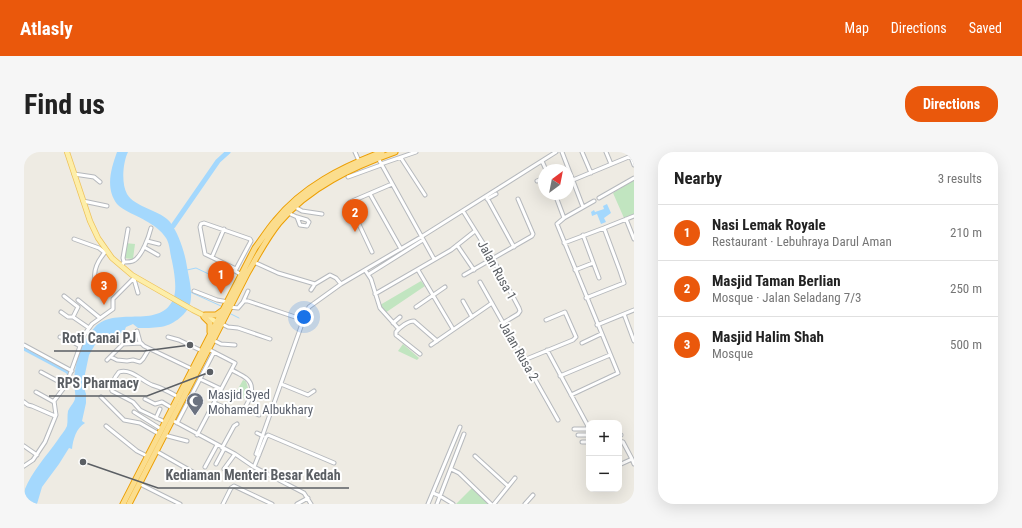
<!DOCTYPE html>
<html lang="en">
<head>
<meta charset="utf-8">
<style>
	body { margin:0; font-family:"Roboto Condensed",sans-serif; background:#f6f6f6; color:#222 }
	.controls { position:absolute; right:12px; bottom:12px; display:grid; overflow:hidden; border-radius:8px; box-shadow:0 4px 16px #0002 }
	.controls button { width:36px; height:36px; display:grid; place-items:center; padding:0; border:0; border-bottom:1px solid #e0e0e0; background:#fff; color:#222; font:20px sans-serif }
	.compass { position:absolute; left:514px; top:12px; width:36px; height:36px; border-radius:50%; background:#fff; box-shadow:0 4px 16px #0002; rotate:32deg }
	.you { position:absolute; left:280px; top:165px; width:14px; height:14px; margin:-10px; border:3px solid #fff; border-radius:50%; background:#1a73e8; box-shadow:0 0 0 6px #1a73e833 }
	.badge { display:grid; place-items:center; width:26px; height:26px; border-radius:50%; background:#ea580c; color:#fff; font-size:13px; font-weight:700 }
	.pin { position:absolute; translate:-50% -33px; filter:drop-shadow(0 1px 2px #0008) }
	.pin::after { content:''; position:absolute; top:21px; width:14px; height:12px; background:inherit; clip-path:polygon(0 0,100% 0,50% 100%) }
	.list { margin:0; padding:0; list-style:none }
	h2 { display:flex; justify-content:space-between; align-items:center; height:52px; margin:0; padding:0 16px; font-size:17px }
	h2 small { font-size:13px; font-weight:400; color:#767676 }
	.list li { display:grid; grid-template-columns:26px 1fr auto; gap:12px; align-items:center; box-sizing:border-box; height:56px; padding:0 16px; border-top:1px solid #e0e0e0 }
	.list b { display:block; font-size:15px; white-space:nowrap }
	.list p { margin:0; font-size:13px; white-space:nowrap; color:#767676 }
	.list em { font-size:13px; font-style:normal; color:#767676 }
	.map { position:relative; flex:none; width:610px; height:352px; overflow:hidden; border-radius:16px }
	header { display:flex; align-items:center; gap:24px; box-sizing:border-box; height:56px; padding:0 20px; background:#ea580c; color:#fff }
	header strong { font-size:19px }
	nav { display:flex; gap:22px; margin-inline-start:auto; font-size:14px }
	.intro { display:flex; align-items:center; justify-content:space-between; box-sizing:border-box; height:96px; padding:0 24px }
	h1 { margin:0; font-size:28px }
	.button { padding:10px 18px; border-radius:16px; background:#ea580c; color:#fff; font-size:14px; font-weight:700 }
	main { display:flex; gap:24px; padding:0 24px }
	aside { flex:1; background:#fff; border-radius:16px; box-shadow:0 4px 16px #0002 }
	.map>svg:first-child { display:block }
	.green { fill:#c1e5c0 }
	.water { fill:#a4d8fd }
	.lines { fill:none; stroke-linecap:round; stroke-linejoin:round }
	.stream { stroke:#a4d8fd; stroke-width:1 }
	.canal { stroke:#a4d8fd; stroke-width:3 }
	.river { stroke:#a4d8fd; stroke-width:5 }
	.street-casing { stroke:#b6b9bd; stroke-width:5 }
	.primary-casing { stroke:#eec25b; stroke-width:6 }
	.highway-casing { stroke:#ec9f05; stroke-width:7 }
	.street { stroke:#fff; stroke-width:3 }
	.primary { stroke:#fdeea9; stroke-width:4.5 }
	.highway { stroke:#fbdd8d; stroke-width:5 }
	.labels { text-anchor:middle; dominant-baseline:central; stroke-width:4; stroke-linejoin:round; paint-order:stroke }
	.street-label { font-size:13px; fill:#5b5f64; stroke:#fff }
	.worship-label { font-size:13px; fill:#5b616d; stroke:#fff; text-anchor:start }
	.leader { fill:none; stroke:#5b5f64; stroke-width:1.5 }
	.callout-dot { fill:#5b5f64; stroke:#fff; stroke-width:1.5 }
	.callout-label { font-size:14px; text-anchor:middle; font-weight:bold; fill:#5b5f64; stroke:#fff; stroke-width:4; stroke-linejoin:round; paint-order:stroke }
</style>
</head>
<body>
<header>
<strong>Atlasly</strong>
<nav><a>Map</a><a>Directions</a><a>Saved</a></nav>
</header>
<div class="intro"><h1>Find us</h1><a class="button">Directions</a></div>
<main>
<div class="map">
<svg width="610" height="352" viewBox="0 0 610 352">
	<rect width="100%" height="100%" fill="#eeebe3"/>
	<path class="green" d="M610,28v34l-10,4 -11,-25z
		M101,91l10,1 -2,15 -10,-1z
		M397,129l4,5 -40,27 -5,-8z
		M379,192l16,14 -2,2 -19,-9z
		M219,228l3,1 3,11 -4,7 -10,-5z
		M448,336l16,16h-32z"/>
	<path class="water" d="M93,0h11c-5,10 -7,31 -1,42 7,13 35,17 43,28 9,12 15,31 17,45 2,11 6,26 3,37 -4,12 -19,22 -30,23 -7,1 -15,1 -22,1l-5,-4 -7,3 -2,5 -28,11 -7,12 -4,19 -1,14 2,6v9l-4,18 3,2c-9,5 -12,17 -13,26l-3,-1 -10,16 -17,23 -5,17h-13c0,-5 0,-10 1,-15 6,-16 22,-34 32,-48 3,-5 8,-10 10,-15 1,-5 0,-10 1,-15 2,-5 7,-9 7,-13 1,-5 -1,-10 -1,-15 0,-19 7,-42 21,-56 21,-22 67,4 79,-30 3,-10 0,-26 -2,-36 -2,-7 -2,-17 -6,-23 -5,-8 -13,-13 -20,-17 -8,-5 -24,-11 -29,-17 -12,-16 -6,-35 0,-52z
		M583,52l4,9 -7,5 2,4 -5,2 -4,-10 -5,2 -1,-4 3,-2 1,2 9,-3 -1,-3z"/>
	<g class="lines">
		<path class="stream" d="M163,118l9,-2 34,16
			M166,140l31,14
			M205,161l10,5"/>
		<path class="canal" d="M0,197l43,23 2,3"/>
		<path class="river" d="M143,76l6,-2 45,-65 10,-9"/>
		<g class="street-casing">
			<path id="street" d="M331,0l4,9
				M538,0l21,55
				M558,0l9,21
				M582,0l5,12
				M605,0l5,13
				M354,6l56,101
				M377,6l24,37
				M518,9l4,9
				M357,12l35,-12
				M50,22l20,3 6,5
				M324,25l33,-12
				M549,28l58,-24
				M513,29l7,-3
				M346,42l31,55
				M531,42l9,24
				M462,44l28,51
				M575,46l35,-20
				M463,47l9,-5
				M59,49l24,5
				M271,55l7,4 20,3
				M439,59l30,48 26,49 1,3 -2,3 -15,9
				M264,61l9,4 10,3 2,2 -2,4 -7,-1 -3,-8
				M602,67l8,20
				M559,83l16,43
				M50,87l25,9 5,4
				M123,89l12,3
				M540,91l40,-15
				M433,93l17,25
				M120,95l14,8
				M348,100l-23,-49 1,-1 42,-18
				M188,105l12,-28
				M100,110l-1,-4 5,-29
				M230,110l24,11 37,11
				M97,114l3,-4c2,0 7,0 9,-1 9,-4 16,-25 18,-33
				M212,117l-31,-15 -5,-27 1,-3 3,-1 46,16 1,2 -15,28 -1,2 7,4
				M341,118l6,9 9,29 18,20
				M394,118l35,59
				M551,118l18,-7
				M345,122l54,-34
				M440,123l68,-39 1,-2 -15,-35
				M110,127l4,14
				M456,130l78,138
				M82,138l-11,-11c-2,-10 5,-21 11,-28
				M287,138l4,-6 15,-9 6,3 5,6
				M170,139l23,9 11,2
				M351,142l76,-44 24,-19
				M40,144l14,11 -5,10
				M562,146l38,-15 -4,-12 -16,-43 30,-12
				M54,148l22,18
				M439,149l9,16
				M219,150l5,-11
				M206,155l8,1 6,-7h4l53,18
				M392,155l29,-20
				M37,160l7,5h5l16,11
				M600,162l10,27
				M369,171l7,-6
				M198,172l6,3 10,1 32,11
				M573,173l37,-15
				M113,179l3,11 4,4 48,23
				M36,185l6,1 14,8
				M144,185l11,3 23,11
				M189,188l8,4 14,1
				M558,191l19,-9
				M0,193l48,26
				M407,193l61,-42
				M523,198l42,78
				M396,202l-24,-19v-3c4,-5 12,-11 18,-11l23,20
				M87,205l6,3 10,1 6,-1 7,2 3,-3 6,-10
				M83,208l16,-16 18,-1
				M500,208l49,-20 3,-3 -11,-25 -19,8
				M17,220l24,13
				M536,224l50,-21
				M176,227l21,10
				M257,232l27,11 6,-4
				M12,240l18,10
				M547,243l47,-22 -61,-149 7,-6 30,-17
				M77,245l23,23 16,3 19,11
				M121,247l10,5 7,-2 10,6
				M0,250l4,3 4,1 23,10
				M190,251l24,10h3c7,-9 17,-26 5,-35 -4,-3 -9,-5 -14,-8
				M220,256l15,7
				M110,260l27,17
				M132,266l4,-9
				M148,268l63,34 19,13 50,26 7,11
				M141,270l-25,-12 -7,-8 -21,-11c-2,-6 3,-14 7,-19 12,-4 23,9 33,13 10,3 16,6 26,12
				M153,271l37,-71
				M82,274l31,25 10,5
				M550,277h15
				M233,281l6,3
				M140,283l23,6
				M173,283l38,-72 -27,-14
				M554,283h11
				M595,283h2
				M595,289l4,1 9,17
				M558,290h7
				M0,294l13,9
				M198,296l12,-22 3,-2
				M132,299l49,28
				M235,303l-3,-1 47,-133 6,-14 32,-23 80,-47 135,-85
				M451,304l33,30
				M192,312l8,-15
				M595,313l13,-6 2,5
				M0,314l9,-6 12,-18 11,-27 -2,-14 9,-12 6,-12 15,-42 8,-11 21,-15v-10l22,-22
				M181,315l12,-22
				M230,315l12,-30 2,-2 66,28
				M200,317l11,-15
				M427,317l8,4 32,31
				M116,332l40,20
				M409,341l7,3 13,8
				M199,352l8,-16 3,-2 38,18
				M273,352l11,-6
				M404,352l32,-77
				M413,352l27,-70
				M470,352l21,-26
				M501,352l8,-9"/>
		</g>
		<g class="primary-casing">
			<path id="primary" d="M43,0l23,69 8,17 14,20 20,17 61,35 26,13"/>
		</g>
		<g class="highway-casing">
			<path id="highway" d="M181,163h11l7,-5
				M180,165l6,6v9
				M99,352l132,-256c7,-9 13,-19 20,-27 27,-34 67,-54 107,-69
				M105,352l118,-230c10,-17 19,-35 32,-51 30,-36 74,-56 116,-71"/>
		</g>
		<use href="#street" class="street"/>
		<use href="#primary" class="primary"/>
		<use href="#highway" class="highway"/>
	</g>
	<defs>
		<g id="mosque-pin" transform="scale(0.9)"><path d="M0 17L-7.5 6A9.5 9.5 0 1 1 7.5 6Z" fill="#6b7280" stroke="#fff"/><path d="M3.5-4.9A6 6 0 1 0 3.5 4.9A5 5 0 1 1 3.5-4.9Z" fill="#fff"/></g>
	</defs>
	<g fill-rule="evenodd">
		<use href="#mosque-pin" x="171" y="249"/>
	</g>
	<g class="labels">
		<g class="street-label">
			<text transform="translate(473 118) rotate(61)">Jalan Rusa 1</text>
			<text transform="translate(495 199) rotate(60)">Jalan Rusa 2</text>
		</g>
		<g class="worship-label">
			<text x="184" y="242">Masjid Syed<tspan x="184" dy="15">Mohamed Albukhary</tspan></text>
		</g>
	</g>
	<path class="leader" d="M166 193L120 199H30M186 220L123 244H25M59 310L134 336H325"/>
	<g class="callout-dot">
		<circle cx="166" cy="193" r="4"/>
		<circle cx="186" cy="220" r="4"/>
		<circle cx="59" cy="310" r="4"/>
	</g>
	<g class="callout-label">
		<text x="75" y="191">Roti Canai PJ</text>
		<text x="74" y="236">RPS Pharmacy</text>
		<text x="229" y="328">Kediaman Menteri Besar Kedah</text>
	</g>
</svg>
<div class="controls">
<button>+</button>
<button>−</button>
</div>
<svg class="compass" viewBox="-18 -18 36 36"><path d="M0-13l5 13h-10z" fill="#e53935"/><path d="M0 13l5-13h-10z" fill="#767676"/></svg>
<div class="you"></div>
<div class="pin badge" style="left:197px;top:142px">1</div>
<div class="pin badge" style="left:331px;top:80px">2</div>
<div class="pin badge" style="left:80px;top:153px">3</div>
</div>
<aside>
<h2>Nearby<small>3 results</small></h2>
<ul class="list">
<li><span class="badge">1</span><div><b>Nasi Lemak Royale</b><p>Restaurant · Lebuhraya Darul Aman</p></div><em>210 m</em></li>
<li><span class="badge">2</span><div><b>Masjid Taman Berlian</b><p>Mosque · Jalan Seladang 7/3</p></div><em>250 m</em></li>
<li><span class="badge">3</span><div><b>Masjid Halim Shah</b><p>Mosque</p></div><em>500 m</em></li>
</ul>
</aside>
</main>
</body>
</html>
